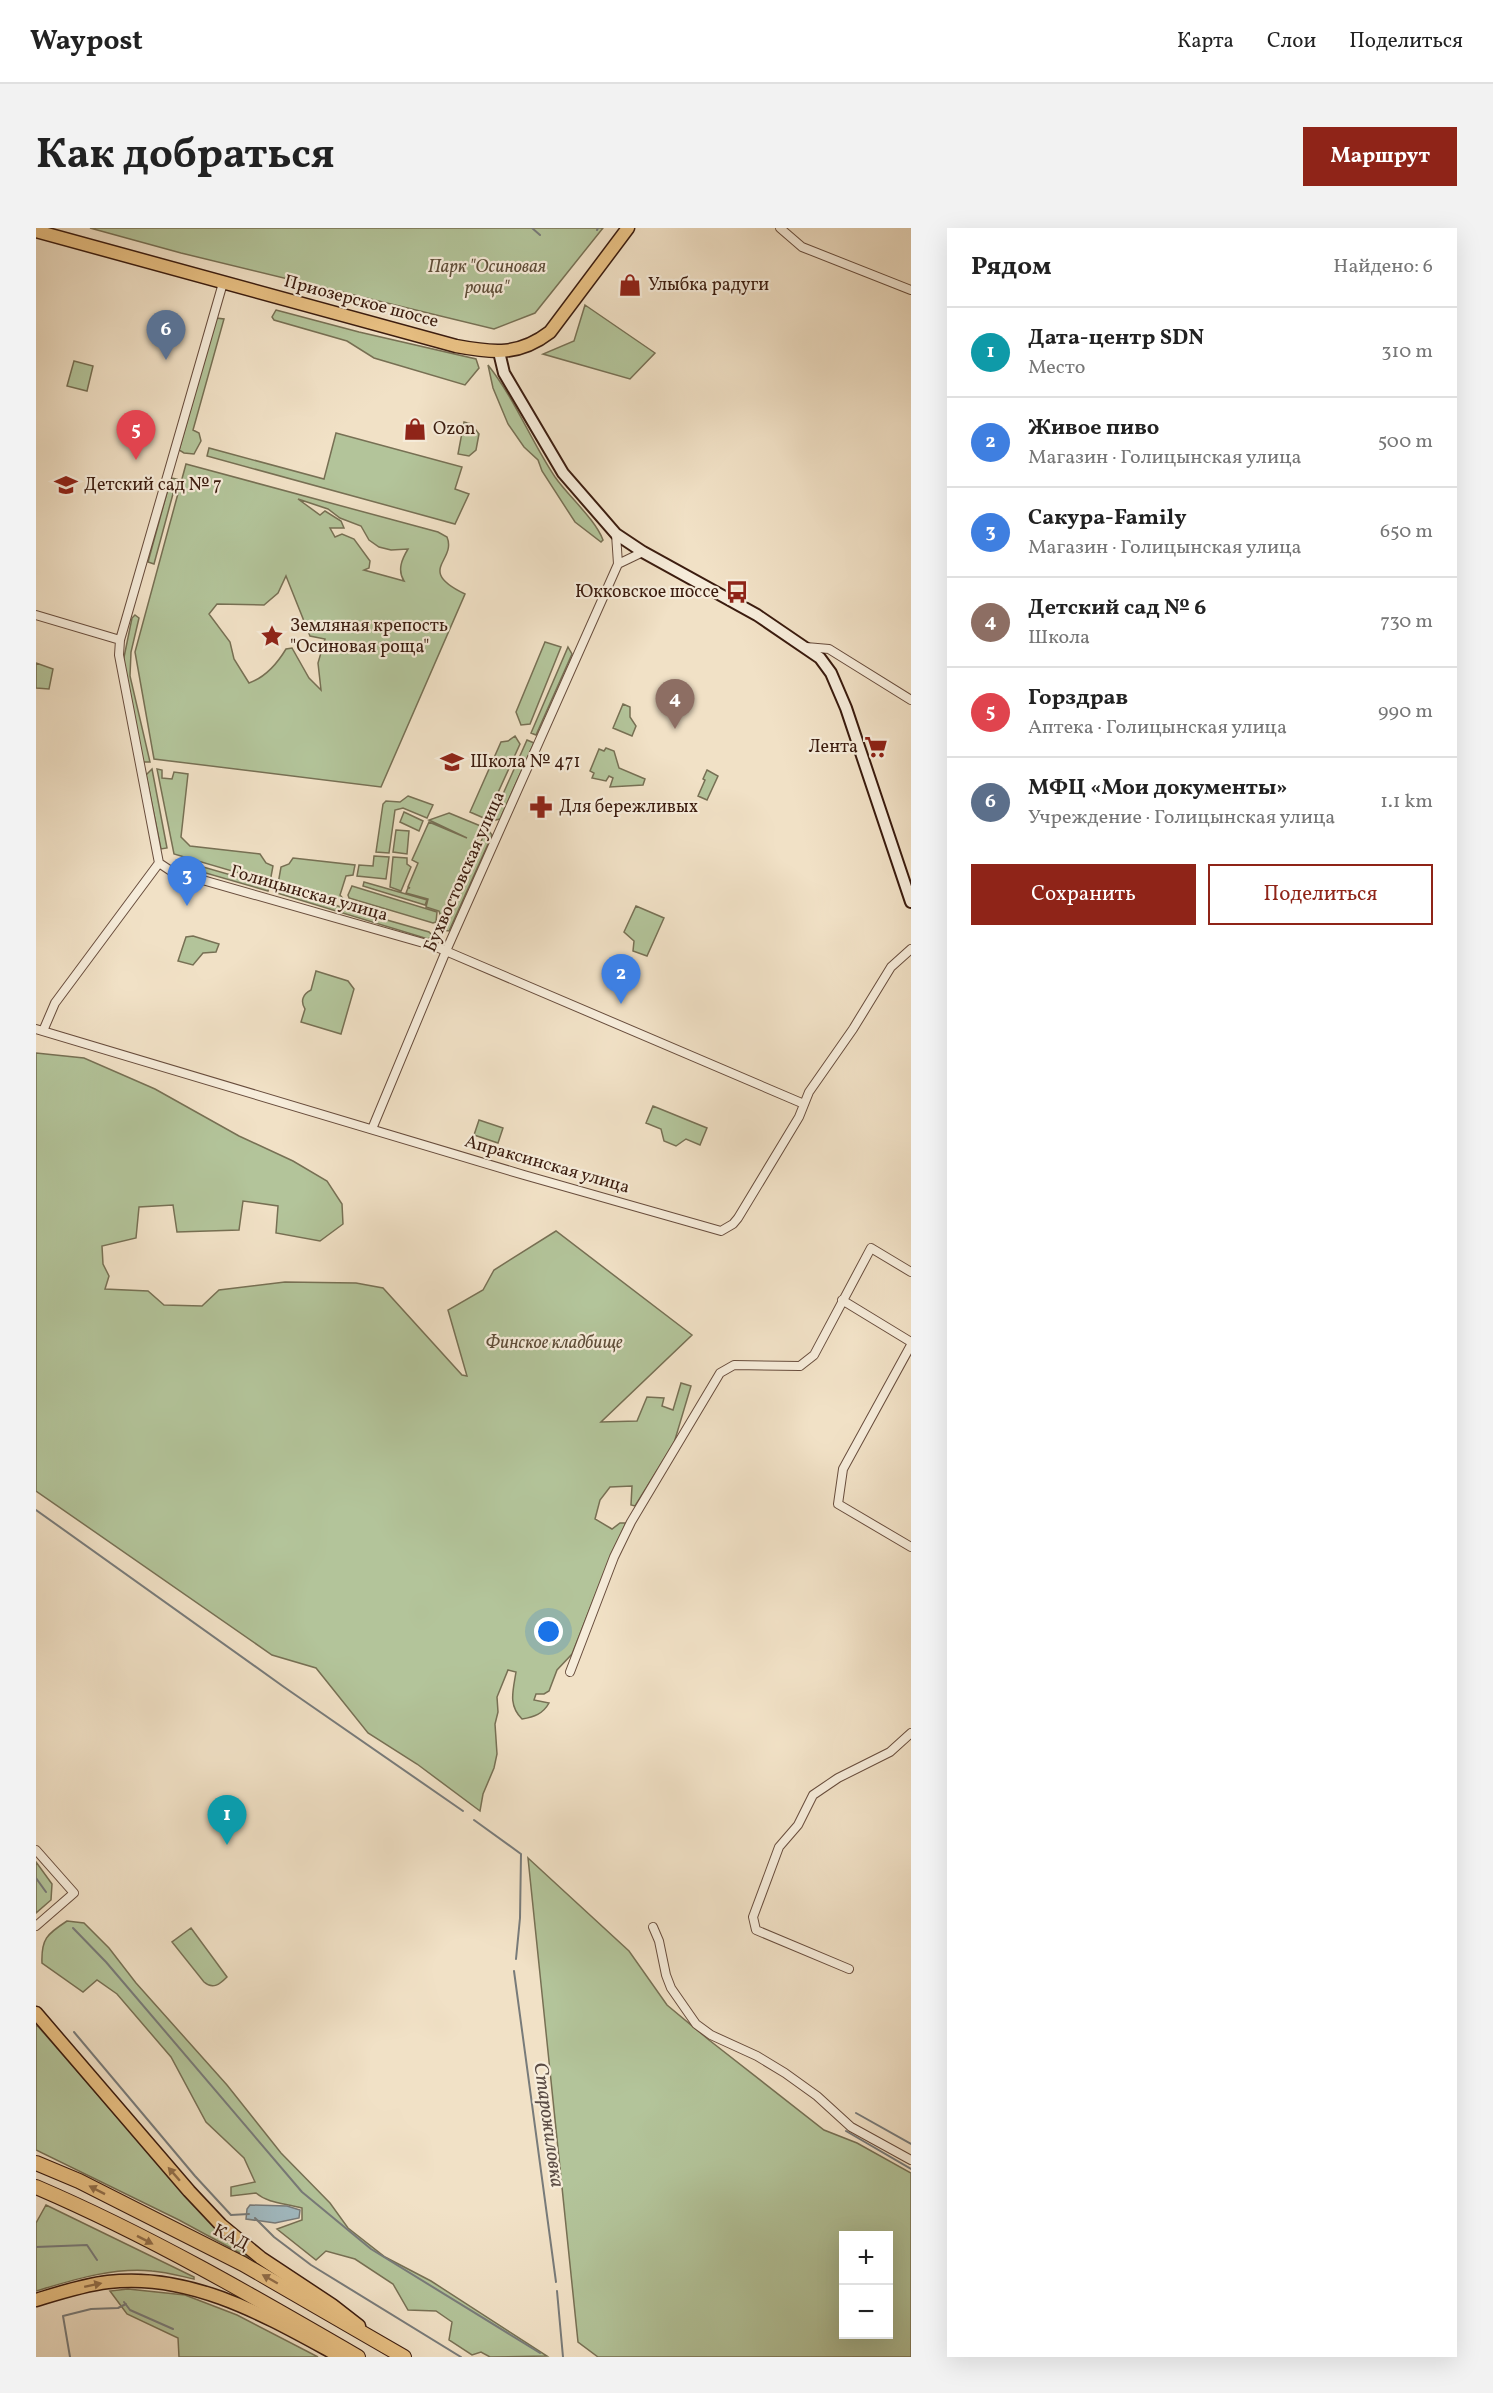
<!DOCTYPE html>
<html lang="ru">
<head>
<meta charset="utf-8">
<style>
	body { margin:0; font-family:Vollkorn,serif; background:#f2f2f2; color:#222 }
	.controls { position:absolute; right:18px; bottom:18px; display:grid; overflow:hidden; border-radius:0px; box-shadow:0 6px 24px #0002 }
	.controls button { width:54px; height:54px; display:grid; place-items:center; padding:0; border:0; border-bottom:2px solid #e0e0e0; background:#fff; color:#222; font:30px sans-serif }
	.you { position:absolute; left:513px; top:1404px; width:21px; height:21px; margin:-15px; border:4px solid #fff; border-radius:50%; background:#1a73e8; box-shadow:0 0 0 9px #1a73e833 }
	.badge { display:grid; place-items:center; width:39px; height:39px; border-radius:50%; background:#8f2418; color:#fff; font-size:20px; font-weight:700 }
	.pin { position:absolute; translate:-50% -50px; filter:drop-shadow(0 2px 3px #0008) }
	.pin::after { content:''; position:absolute; top:32px; width:21px; height:18px; background:inherit; clip-path:polygon(0 0,100% 0,50% 100%) }
	.list { margin:0; padding:0; list-style:none }
	h2 { display:flex; justify-content:space-between; align-items:center; height:78px; margin:0; padding:0 24px; font-size:26px }
	h2 small { font-size:20px; font-weight:400; color:#767676 }
	.list li { display:grid; grid-template-columns:39px 1fr auto; gap:18px; align-items:center; box-sizing:border-box; height:90px; padding:0 24px; border-top:2px solid #e0e0e0 }
	.list b { display:block; font-size:22px; white-space:nowrap }
	.list p { margin:0; font-size:20px; white-space:nowrap; color:#767676 }
	.list em { font-size:20px; font-style:normal; color:#767676 }
	.actions { display:flex; gap:12px; padding:18px 24px }
	.actions a { flex:1; padding:14px 0; border:2px solid #8f2418; border-radius:0px; text-align:center; font-size:21px; color:#8f2418 }
	.actions .main { background:#8f2418; color:#fff }
	.map { position:relative; flex:none; width:875px; height:2129px; overflow:hidden; border-radius:0px }
	header { display:flex; align-items:center; gap:36px; box-sizing:border-box; height:84px; padding:0 30px; background:#fff; border-bottom:2px solid #e0e0e0 }
	header strong { font-size:28px }
	nav { display:flex; gap:33px; margin-inline-start:auto; font-size:21px }
	.intro { display:flex; align-items:center; justify-content:space-between; box-sizing:border-box; height:144px; padding:0 36px }
	h1 { margin:0; font-size:42px }
	.button { padding:15px 27px; border-radius:0px; background:#8f2418; color:#fff; font-size:21px; font-weight:700 }
	main { display:flex; gap:36px; padding:0 36px }
	aside { flex:1; background:#fff; border-radius:0px; box-shadow:0 6px 24px #0002 }
	.map>svg:first-child { display:block }
	.green { fill:#b3c49a; stroke:#777054; stroke-width:1.5; fill-rule:evenodd }
	.water { fill:#a1bac1; stroke:#787b7a; stroke-width:1.5 }
	.lines { fill:none; stroke-linecap:round; stroke-linejoin:round }
	.stream { stroke:#787b7a; stroke-width:2 }
	.minor-casing { stroke:#684d3d; stroke-width:10 }
	.secondary-casing { stroke:#3b1c0f; stroke-width:14 }
	.primary-casing { stroke:#3b1c0f; stroke-width:15 }
	.motorway-casing { stroke:#3b1c0f; stroke-width:16 }
	.minor { stroke:#f6ecda; stroke-width:8 }
	.secondary { stroke:#f6ecda; stroke-width:10 }
	.primary { stroke:#e8c083; stroke-width:12 }
	.motorway { stroke:#e8c083; stroke-width:14 }
	.oneway { fill:#926e49 }
	.labels { text-anchor:middle; dominant-baseline:central; stroke-width:4.5; stroke-linejoin:round; paint-order:stroke }
	.park-label { font-size:18px; font-style:italic; fill:#5f4e39; stroke:#f6ecda }
	.poi-label { font-size:18px; fill:#3b1c0f; stroke:#f6ecda; text-anchor:start }
	.street-label { font-size:18px; fill:#3b1c0f; stroke:#f6ecda }
	.water-label { font-size:20px; font-style:italic; fill:#5a4b44; stroke:#f6ecda }
</style>
</head>
<body>
<header>
<strong>Waypost</strong>
<nav><a>Карта</a><a>Слои</a><a>Поделиться</a></nav>
</header>
<div class="intro"><h1>Как добраться</h1><a class="button">Маршрут</a></div>
<main>
<div class="map">
<svg width="875" height="2129" viewBox="0 0 875 2129">
	<rect width="100%" height="100%" fill="#f1e1c6"/>
	<filter id="stains"><feTurbulence type="fractalNoise" baseFrequency=".00333" numOctaves="4"/><feColorMatrix values="0 0 0 0 .2 0 0 0 0 .09 0 0 0 0 .02 0 0 0 .5 -.17"/></filter>
	<radialGradient id="worn" r=".72"><stop offset=".6" stop-color="#630" stop-opacity="0"/><stop offset="1" stop-color="#630" stop-opacity=".3"/></radialGradient>
	<path class="green" d="M54,0h513l-68,85 -41,16 -313,-76z
		M549,77l70,48 -25,26 -87,-25 31,-13z
		M240,82l83,22 117,27 3,9 -14,17 -91,-27 -27,-17 -73,-21 -2,-3z
		M180,90l8,1 -31,111 6,3 2,8 -7,13 -10,-1 -5,-3z
		M38,133l19,5 -6,25 -20,-5z
		M452,137c27,34 43,76 67,112 14,20 40,42 48,63l-2,2 -26,-20 -33,-51 -4,-11 -14,-13 -16,-23 -15,-36z
		M428,194l7,2 8,10 -3,16 -7,6 -11,-2z
		M300,205l126,34 -7,22 14,5 -14,30 -248,-68 2,-8 115,31z
		M150,236l252,68 9,5c10,24 -32,33 18,57l-84,193 -227,-28 -19,-107zM262,271l30,10 12,9 21,8 8,14 10,7 12,3 17,-1c-6,10 -11,21 -4,32l-40,-11 5,-2 1,-7 -16,-22 -12,-5 -7,3 -5,-9h14l-3,-7 -16,-10 -5,4zM250,348l24,60 15,3 -7,24 3,27 -12,-12 -17,-30 -6,1c-9,15 -20,28 -37,34l-15,-24 -4,-17 -21,-28 8,-10 47,1 14,-12z
		M135,250l6,1 -23,85 -6,-2z
		M99,387l4,3 -8,34 -1,24 20,86h-8l-19,-100 9,-44z
		M509,414l16,5 -31,77 -9,1 -5,-13z
		M532,419l4,7 -36,81 -5,-2z
		M0,435l17,6 -4,20 -13,-1z
		M587,476l7,3v10l6,9 -4,10 -19,-8z
		M479,508l5,8 -34,75 -16,-7 31,-70 7,-1z
		M491,512l7,3 -34,76 -9,2z
		M570,520l8,3 5,17 26,11 -2,6 -33,2 3,-9 -4,-2 -3,5 -14,-3 2,-5 -4,-2 9,-22 5,2z
		M116,541l15,79 -6,1 -15,-74z
		M121,541l5,1v8l10,1 2,-7 14,2 -7,63 9,9 70,8 6,9 7,3 -3,16 -96,-28z
		M671,542l11,6 -11,24 -9,-4 7,-16 -2,-1z
		M372,568l25,9 -6,13 -24,-10 -8,2 -6,43 -13,-1 7,-48 3,-3 14,1z
		M368,584l19,9 -4,10 -19,-9z
		M413,585l34,14 -46,102 4,-12 -2,-6 -13,-4 2,-8 -22,-6 2,-5h2l-2,-1 10,-24 -6,-3 17,-38 38,16 -38,-18z
		M451,600l5,7 -43,96 -7,-1z
		M360,602l13,1 -2,23 -14,-2z
		M338,628l15,1 -3,22 -29,-3 2,-11 14,1z
		M357,629l14,1v6l4,3 -10,24 -11,-4z
		M257,630l62,7 -2,10 -7,1 -6,19 5,6 -67,-17 3,-17 8,-3z
		M143,632l90,26 -1,5 -90,-26z
		M328,654l63,18 -2,5 -62,-19z
		M316,658l85,26 -1,10 -3,1 -84,-25 -1,-3z
		M242,661l151,43 4,4 -5,3 -151,-46z
		M600,678l28,12 -17,38 -14,-5 1,-10 -10,-9z
		M157,708l26,8 -3,8 -13,1 -10,12 -15,-4 8,-24z
		M280,743l32,10 6,8 -13,45 -40,-12 4,-13c-5,-8 -2,-15 6,-19z
		M0,825l48,5 71,31 84,47 54,25 34,20 15,23 1,20 -23,17 -44,-8 2,-27 -35,-5 -4,29 -62,2 -4,-27 -34,2 -3,31 -34,8 1,18 6,12 -4,13 43,2 16,14 38,1 17,-16 66,-8 71,1 27,5 79,87 5,1 -19,-66 35,-20 11,-20 62,-39 136,104 -91,87 36,-1 10,-24 17,1 -2,8 11,4 8,-27 10,3 -17,57 -39,63 -4,-1 1,-19 -22,1 -10,13 -5,19 17,10 8,-6h6l-16,35 -38,96 -15,16 -8,21 -5,3h-8l-2,6 15,3c-6,11 -15,14 -27,16 -14,-14 -9,-28 -6,-47l-8,-2 -11,27 1,15 -3,12 2,30 -3,14 -11,26 -3,17 -63,-47 -49,-31 -52,-65 -44,-13 -236,-164z
		M617,878l54,22 -7,17 -14,-6 -10,7 -12,-5 -3,-12 -15,-6z
		M443,892l24,8 -5,15 -24,-8z
		M492,1630l101,93 38,54 42,35 115,90 33,13 54,30v184h-313l-20,-15zM808,2008h44v98h-44z
		M0,1634l16,22 -1,16 -15,13z
		M31,1693l17,2 25,25 27,35 91,102 54,68 49,50 18,25 37,29 46,24 116,75 -57,1 -9,-5 -9,3 -23,-15 3,-18 -16,-11 -28,-1 -15,-26 -38,-25 -29,-8 -10,9 -39,-31 25,-9v-12c-16,-5 -33,-4 -46,-15l-25,3v-9l24,-5 -11,-24 -38,-36 -35,-65 -54,-63 -20,-14 -14,12 -41,-29c-1,-24 5,-29 25,-42z
		M155,1700l36,49c-7,7 -14,13 -23,5l-32,-40z
		M0,1796l157,180 58,51 -2,3 -70,-38 -143,-70z
		M10,1977l148,72v2c-14,-3 -28,-7 -42,-8 -39,-4 -79,9 -116,20v-68z
		M92,2061l57,6 52,20 81,42h-139l-1,-19 -51,-24 -17,-23z"/>
	<path class="water" d="M214,1977l37,1 13,4 -1,8 -24,5 -29,-4 1,-10z"/>
	<g class="lines">
		<path class="stream" d="M496,0l8,7
			M561,2l1,-2
			M0,1282l248,177 179,124
			M438,1592l47,34 -1,64 -4,41
			M0,1650l10,14
			M37,1700l33,34 196,230 69,57 169,104
			M478,1743l42,311
			M38,1804l121,144 36,39 18,-1
			M820,1885l55,31
			M810,1903l65,38
			M219,1990l19,19 37,28 150,92
			M0,2019l51,-2 10,15
			M521,2063l6,66
			M88,2074l6,8 43,19
			M34,2129l-7,-41 28,-7 27,-1 8,-4"/>
		<g class="minor-casing">
			<path id="minor" d="M744,0l22,19 109,43
				M187,55l-103,357 -1,15 40,208 12,8 263,75 370,158
				M582,336l25,-12
				M0,387l84,25
				M770,419l23,2 82,51
				M0,801l488,146 197,56 12,-7 5,-6 61,-101 10,-25 44,-63 38,-62 20,-18
				M7,803l12,-28 104,-140
				M336,901l74,-178 172,-387 -2,-30
				M806,1072l69,42
				M875,1117l-68,124 -5,35 73,43
				M534,1444l44,-115 17,-35 89,-149 14,-8 66,1 14,-11 57,-107 40,24
				M0,1622l38,43 -38,33
				M617,1699l6,14 7,34 5,13 25,36 15,11 46,21 28,17 32,23 34,31 60,33
				M813,1741l-93,-39 -3,-13 26,-70 19,-22 15,-30 25,-17 52,-26 21,-19"/>
		</g>
		<g class="secondary-casing">
			<path id="secondary" d="M463,124l5,21 59,100 53,61 27,18 114,63 63,43 11,15 15,35 65,194"/>
		</g>
		<g class="primary-casing">
			<path id="primary" d="M0,3l420,115c37,7 63,10 94,-14l78,-104
				M0,1785l153,178 32,34 40,33 71,47 27,21
				M0,2072c23,-7 47,-15 72,-18 85,-10 161,36 233,75"/>
		</g>
		<g class="motorway-casing">
			<path id="motorway" d="M0,1935l43,18 164,83 161,93
				M0,1959c112,48 217,109 322,170"/>
		</g>
		<use href="#minor" class="minor"/>
		<use href="#secondary" class="secondary"/>
		<use href="#primary" class="primary"/>
		<use href="#motorway" class="motorway"/>
	</g>
	<defs><path id="oneway-solid" d="M-6-.8H1V-3.2L6.5 0L1 3.2V.8H-6Z" transform="scale(1.5)"/></defs>
	<g class="oneway">
		<use href="#oneway-solid" transform="translate(138 1946) rotate(-131)"/>
		<use href="#oneway-solid" transform="translate(61 1962) rotate(-153)"/>
		<use href="#oneway-solid" transform="translate(109 2012) rotate(27)"/>
		<use href="#oneway-solid" transform="translate(234 2051) rotate(-150)"/>
		<use href="#oneway-solid" transform="translate(57 2057) rotate(-12)"/>
	</g>
	<defs>
		<g id="shop-bare" transform="scale(1.8)"><path d="M-5-2.5h2.3a2.7 3.5 0 0 1 5.4 0H5L5.5 6h-11ZM-1.5-2.5h3a1.5 2.3 0 0 0-3 0Z" fill="#8f2418" stroke="#f6ecda" stroke-width="2.5" paint-order="stroke"/></g>
		<g id="school-bare" transform="scale(1.8)"><path d="M0-5L7-2L0 1L-7-2ZM-4 1L0 2.5L4 1V4Q0 6-4 4Z" fill="#8f2418" stroke="#f6ecda" stroke-width="2.5" paint-order="stroke"/></g>
		<g id="bus-bare" transform="scale(1.8)"><path d="M-5-6H5V4H4V6H2V4H-2V6H-4V4H-5ZM-3.5-4V0h7V-4ZM-3.5 1.2v1.5H-2V1.2ZM2 1.2v1.5H3.5V1.2Z" fill="#8f2418" stroke="#f6ecda" stroke-width="2.5" paint-order="stroke"/></g>
		<g id="sight-bare" transform="scale(1.8)"><path d="M0-6L1.8-2.2L6-1.7L2.9 1.2L3.7 5.4L0 3.3L-3.7 5.4L-2.9 1.2L-6-1.7L-1.8-2.2Z" fill="#8f2418" stroke="#f6ecda" stroke-width="2.5" paint-order="stroke"/></g>
		<g id="supermarket-bare" transform="scale(1.8)"><path d="M-6-5.5h2.5l.6 2H6L4.5 2H-2.5L-4.4-4H-6ZM-1.5 3.2a1.3 1.3 0 1 0 .1 0ZM3 3.2a1.3 1.3 0 1 0 .1 0Z" fill="#8f2418" stroke="#f6ecda" stroke-width="2.5" paint-order="stroke"/></g>
		<g id="pharmacy-bare" transform="scale(1.8)"><path d="M-2-6h4v4h4v4h-4v4h-4v-4h-4v-4h4Z" fill="#8f2418" stroke="#f6ecda" stroke-width="2.5" paint-order="stroke"/></g>
	</defs>
	<g fill-rule="evenodd">
		<use href="#shop-bare" x="594" y="57"/>
		<use href="#shop-bare" x="379" y="201"/>
		<use href="#school-bare" x="30" y="257"/>
		<use href="#bus-bare" x="701" y="364"/>
		<use href="#sight-bare" x="236" y="408"/>
		<use href="#supermarket-bare" x="840" y="519"/>
		<use href="#school-bare" x="416" y="534"/>
		<use href="#pharmacy-bare" x="505" y="579"/>
	</g>
	<g class="labels">
		<g class="park-label">
			<text x="451" y="39">Парк "Осиновая<tspan x="451" dy="21">роща"</tspan></text>
			<text x="518" y="1115">Финское кладбище</text>
		</g>
		<g class="poi-label">
			<text x="612" y="57">Улыбка радуги</text>
			<text x="397" y="201">Ozon</text>
			<text x="48" y="257">Детский сад № 7</text>
			<text x="683" y="364" text-anchor="end">Юкковское шоссе</text>
			<text x="254" y="398">Земляная крепость<tspan x="254" dy="21">"Осиновая роща"</tspan></text>
			<text x="822" y="519" text-anchor="end">Лента</text>
			<text x="434" y="534">Школа № 471</text>
			<text x="523" y="579">Для бережливых</text>
		</g>
		<g class="street-label">
			<text transform="translate(325 74) rotate(15)">Приозерское шоссе</text>
			<text transform="translate(429 644) rotate(-66)">Бухвостовская улица</text>
			<text transform="translate(273 666) rotate(16)">Голицынская улица</text>
			<text transform="translate(511 937) rotate(16)">Апраксинская улица</text>
			<text transform="translate(195 2010) rotate(27)">КАД</text>
		</g>
		<g class="water-label">
			<text transform="translate(512 1897) rotate(82)">Старожиловка</text>
		</g>
	</g>
	<rect width="100%" height="100%" filter="url(#stains)"/>
	<rect width="100%" height="100%" fill="url(#worn)"/>
</svg>
<div class="controls">
<button>+</button>
<button>−</button>
</div>
<div class="you"></div>
<div class="pin badge" style="left:191px;top:1617px;background:#0f9aa8">1</div>
<div class="pin badge" style="left:585px;top:776px;background:#3f7fe0">2</div>
<div class="pin badge" style="left:151px;top:678px;background:#3f7fe0">3</div>
<div class="pin badge" style="left:639px;top:501px;background:#8d6e63">4</div>
<div class="pin badge" style="left:100px;top:232px;background:#e0444e">5</div>
<div class="pin badge" style="left:130px;top:132px;background:#5c6f8a">6</div>
</div>
<aside>
<h2>Рядом<small>Найдено: 6</small></h2>
<ul class="list">
<li><span class="badge" style="background:#0f9aa8">1</span><div><b>Дата-центр SDN</b><p>Место</p></div><em>310 m</em></li>
<li><span class="badge" style="background:#3f7fe0">2</span><div><b>Живое пиво</b><p>Магазин · Голицынская улица</p></div><em>500 m</em></li>
<li><span class="badge" style="background:#3f7fe0">3</span><div><b>Сакура-Family</b><p>Магазин · Голицынская улица</p></div><em>650 m</em></li>
<li><span class="badge" style="background:#8d6e63">4</span><div><b>Детский сад № 6</b><p>Школа</p></div><em>730 m</em></li>
<li><span class="badge" style="background:#e0444e">5</span><div><b>Горздрав</b><p>Аптека · Голицынская улица</p></div><em>990 m</em></li>
<li><span class="badge" style="background:#5c6f8a">6</span><div><b>МФЦ «Мои документы»</b><p>Учреждение · Голицынская улица</p></div><em>1.1 km</em></li>
</ul>
<div class="actions"><a class="main">Сохранить</a><a>Поделиться</a></div>
</aside>
</main>
</body>
</html>
